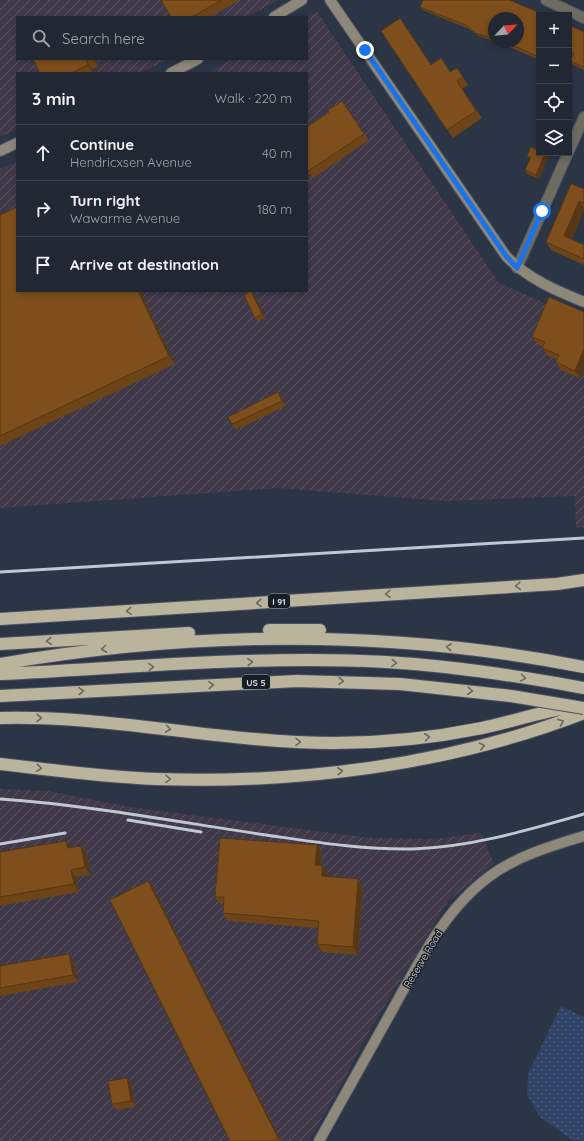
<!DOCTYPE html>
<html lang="en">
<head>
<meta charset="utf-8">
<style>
	body { margin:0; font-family:Quicksand,sans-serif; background:#29303c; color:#f1f3f6 }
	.controls { position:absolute; right:12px; top:12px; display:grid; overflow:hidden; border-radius:0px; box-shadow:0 2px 6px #0003 }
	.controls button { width:36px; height:36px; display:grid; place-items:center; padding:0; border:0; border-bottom:1px solid #3e444f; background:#212834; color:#f1f3f6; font:20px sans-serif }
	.compass { position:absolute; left:488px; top:12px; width:36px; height:36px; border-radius:50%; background:#212834; box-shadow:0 2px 6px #0003; rotate:64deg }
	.stop { position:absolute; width:12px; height:12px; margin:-9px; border:3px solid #1a73e8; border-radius:50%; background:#fff }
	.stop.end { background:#1a73e8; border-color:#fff; box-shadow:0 1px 4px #0008 }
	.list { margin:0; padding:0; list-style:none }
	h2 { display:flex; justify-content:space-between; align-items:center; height:52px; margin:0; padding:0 16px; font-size:17px }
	h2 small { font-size:13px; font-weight:400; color:#a2a6ac }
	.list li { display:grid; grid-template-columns:26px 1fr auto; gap:12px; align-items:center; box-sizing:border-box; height:56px; padding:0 16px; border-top:1px solid #3e444f }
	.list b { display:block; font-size:15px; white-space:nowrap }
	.list p { margin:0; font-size:13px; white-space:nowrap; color:#a2a6ac }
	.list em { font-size:13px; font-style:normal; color:#a2a6ac }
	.icon { flex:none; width:22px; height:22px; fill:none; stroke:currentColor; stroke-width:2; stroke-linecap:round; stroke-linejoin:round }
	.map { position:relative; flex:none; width:584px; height:1141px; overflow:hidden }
	.search { position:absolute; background:#212834; box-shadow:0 2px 6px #0003; left:16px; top:16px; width:292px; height:44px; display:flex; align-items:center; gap:10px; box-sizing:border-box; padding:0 14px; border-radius:0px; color:#a2a6ac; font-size:15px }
	.panel { position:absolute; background:#212834; box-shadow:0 2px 6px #0003; left:16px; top:72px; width:292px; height:220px; border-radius:0px }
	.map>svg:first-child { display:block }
	.industrial { fill:url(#industrial-furrows) }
	.grass { fill:url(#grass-dots) }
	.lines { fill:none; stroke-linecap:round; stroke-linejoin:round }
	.street-casing { stroke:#4b5363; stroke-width:12 }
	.secondary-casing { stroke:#4b5363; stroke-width:12 }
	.highway-casing { stroke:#4b5363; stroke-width:14 }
	.street { stroke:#6e6b61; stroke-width:10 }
	.secondary { stroke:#8d887a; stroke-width:10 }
	.highway { stroke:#bbb49d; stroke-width:12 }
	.rail { stroke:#c1c7d3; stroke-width:3 }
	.highway-bridge-casing { stroke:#4b5363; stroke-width:14; stroke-linecap:butt }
	.highway-bridge { stroke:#bbb49d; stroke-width:12 }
	.wall { fill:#6c4418; fill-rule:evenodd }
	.shaded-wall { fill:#583714 }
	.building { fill:#7e4f1c; stroke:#583714 }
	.oneway { stroke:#6a6860 }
	.route { stroke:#1a73e8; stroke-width:5 }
	.labels { text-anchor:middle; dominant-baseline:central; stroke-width:3; stroke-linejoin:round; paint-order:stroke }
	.shield { fill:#191d24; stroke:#9fa4ae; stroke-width:1 }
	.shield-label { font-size:9px; font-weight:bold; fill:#d8dee9 }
	.street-label { font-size:10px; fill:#d8dee9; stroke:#191d24 }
</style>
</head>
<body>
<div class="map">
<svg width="584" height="1141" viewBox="0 0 584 1141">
	<defs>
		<pattern id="industrial-furrows" width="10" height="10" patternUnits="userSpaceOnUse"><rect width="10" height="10" fill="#40394a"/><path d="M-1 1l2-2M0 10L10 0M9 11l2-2" fill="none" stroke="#5b5564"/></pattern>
		<pattern id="grass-dots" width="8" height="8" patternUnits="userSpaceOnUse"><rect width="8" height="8" fill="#314467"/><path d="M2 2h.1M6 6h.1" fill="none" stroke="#4e5f7d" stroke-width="1.8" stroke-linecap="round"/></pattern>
	</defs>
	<rect width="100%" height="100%" fill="#2c3546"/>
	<path class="industrial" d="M0,0h278l-31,17h-230v42h152l-30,14h-122v56l-17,8z
		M317,12l182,271 85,37v207l-8,1 -1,-32 -129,5 -168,-13 -278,20v-339l17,-8v130h290v-218h-100l25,-14h75v-42z
		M0,789l47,2 89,17 235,30 63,1 47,-6 13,31 -46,37 -82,136 -20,39 -37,65h-309z"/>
	<path class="grass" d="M561,1006l23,11v124h-11l-33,-24 -13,-22 1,-21z"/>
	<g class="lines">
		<g class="street-casing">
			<path id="street" d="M546,0l38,18
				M569,151l15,-34
				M517,268l51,-115"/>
		</g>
		<g class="secondary-casing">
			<path id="secondary" d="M330,0l176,256c22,23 49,34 78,46
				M274,17l28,-17
				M171,73l27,-14
				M0,151l17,-8
				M319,1141c25,-45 50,-90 75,-134 26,-47 52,-99 96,-131 27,-20 61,-30 94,-40"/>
		</g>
		<g class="highway-casing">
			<path id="highway" d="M0,619l557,-35 27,-4
				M269,630h51
				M0,644l189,-11
				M0,664c193,-33 391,-35 584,3
				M0,674c128,-6 258,-19 386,-12 67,4 133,14 198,26
				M0,696l297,-15 103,3 111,12
				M0,718c112,-3 222,25 334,25 50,0 99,-5 148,-15 30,-6 60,-17 91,-21
				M0,764c52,6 104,13 156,15 144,5 293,-14 428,-66"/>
		</g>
		<use href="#street" class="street"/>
		<use href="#secondary" class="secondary"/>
		<use href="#highway" class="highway"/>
		<path class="rail" d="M0,572l584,-34
			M0,799c89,6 178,23 266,36 49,7 98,15 147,14 59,-2 115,-19 171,-35
			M128,820l73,12
			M0,844l65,-11"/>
		<g class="highway-bridge-casing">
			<path id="highway-bridge" d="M511,696l73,12"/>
		</g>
		<use href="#highway-bridge" class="highway-bridge"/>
	</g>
	<path class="wall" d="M161,0h79l-30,17h-39z
		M420,7l119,8v45l-38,-17 -1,1 -21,-8 -10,-7 -46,-19zM494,18l24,24h-24z
		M569,25l15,7v38l-11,-5 -3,-4 3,-6 -4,-2z
		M381,31l50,34 19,7 7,-4 11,17 -6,4 20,29 -29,20z
		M33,59h62l3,7 -6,3 1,4h-53z
		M342,101l27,39 -56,38 -3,-4 -3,2v-49l22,-15z
		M538,151l11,4 -10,24 -12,-5 -2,-4 5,-11 -3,-3z
		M584,189v21l-12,29 12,6v20l-33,-15 -5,-8z
		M0,215l17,76h123l35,73 -175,82z
		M251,291l3,4 11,23 -7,3 -3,-3z
		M549,297l31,81 -19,-8 -5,-8 1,-3 -9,-3 -6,-8 1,-1 -6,-3 -5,-7z
		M282,398l4,8 -50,24 -4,-6z
		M317,845l5,8 -1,13 7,7v3l35,10 -5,69 -36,-3 -5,-8 1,-16 -90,-7 -5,-8 1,-9h-4l-5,-7z
		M81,846l6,7 3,22 -14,2 3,15 -79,14v-54l71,-5z
		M148,881l5,7 128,253h-51z
		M69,954l5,8 4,20 -78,14v-30z
		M127,1078l4,5 4,24 -19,3 -4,-6z"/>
	<path class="shaded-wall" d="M93,59h2l3,7z
		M86,61l6,8 1,4 -5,-8z
		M545,153h2l2,2 -10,24 -3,-4z
		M579,201l5,7v2l-14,34 -6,-8z
		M138,291h2l35,73 -6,-8z
		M251,291l3,4 11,23 -3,-4z
		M584,349v20l-4,9 -5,-7z
		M278,392l4,6 4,8 -4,-5z
		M66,841l6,7h-4z
		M317,845l5,8 -1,20 -6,-8z
		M81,846l6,7 3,22 -5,-8z
		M322,866l6,7 -1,10 -5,-7z
		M71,870l5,7 3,15 -5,-8z
		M358,879l5,7 -5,69 -5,-8z
		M148,881l5,7 128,253h-1l-2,-3z
		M69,954l5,8 4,20 -5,-7z
		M127,1078l4,5 4,24 -4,-6z"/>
	<path class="building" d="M161,0h60l-29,17h-21z
		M423,0h86l36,15h-6v42l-34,-15h13v-24h-24v21l-18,-6 -10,-8 -46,-18z
		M400,18l31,47 10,-7 9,14 7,-4 6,9 -6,4 19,30 -29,19 -66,-99z
		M569,25l15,7v35l-14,-6 4,-8 -5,-2z
		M33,59h58l-5,2 2,4 -17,8h-31z
		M342,101l22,33 -56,37 -1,-2v-42l22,-15 -1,-2z
		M531,147l7,4 1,-3v5h6l-9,22 -11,-5 6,-13 -4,-1z
		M571,184l13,5v14l-5,-2 -15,35 20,9v14l-38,-17z
		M17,207v84h121l31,65 -169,80v-221z
		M251,291l11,23 -7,4 -11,-23z
		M549,297l35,15v37l-9,22 -19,-9 3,-7 -17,-7 3,-6 -13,-5z
		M278,392l4,9 -50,23 -4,-7z
		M220,838l97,7 -2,20 7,1v10l36,3 -5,68 -36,-3 2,-23 -96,-8 1,-16h-9z
		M66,841l2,7 13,-2 4,21 -14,3 3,14 -74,13v-45z
		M148,881l130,257 -5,3h-43l-120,-241z
		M69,954l4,21 -73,13v-22z
		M127,1078l4,23 -19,3 -4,-23z"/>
	<defs><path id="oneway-chevron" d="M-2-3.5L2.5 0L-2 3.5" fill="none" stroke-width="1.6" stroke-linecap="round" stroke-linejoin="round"/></defs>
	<g class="oneway">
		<use href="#oneway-chevron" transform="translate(518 586) rotate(176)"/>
		<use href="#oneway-chevron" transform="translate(388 594) rotate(176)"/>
		<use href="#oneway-chevron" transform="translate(259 603) rotate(176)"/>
		<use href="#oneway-chevron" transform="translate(129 611) rotate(176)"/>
		<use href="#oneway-chevron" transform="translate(49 641) rotate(176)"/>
		<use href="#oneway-chevron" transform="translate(449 647) rotate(-174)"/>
		<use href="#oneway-chevron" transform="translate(104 649) rotate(173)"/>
		<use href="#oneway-chevron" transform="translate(250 662) rotate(-3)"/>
		<use href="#oneway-chevron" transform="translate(394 663) rotate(4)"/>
		<use href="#oneway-chevron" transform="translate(151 667) rotate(-3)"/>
		<use href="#oneway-chevron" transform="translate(523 678) rotate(9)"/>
		<use href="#oneway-chevron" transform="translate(341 681) rotate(1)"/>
		<use href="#oneway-chevron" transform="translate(211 685) rotate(-3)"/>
		<use href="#oneway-chevron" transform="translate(81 691) rotate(-2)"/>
		<use href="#oneway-chevron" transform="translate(470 691) rotate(6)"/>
		<use href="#oneway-chevron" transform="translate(39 718) rotate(1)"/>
		<use href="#oneway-chevron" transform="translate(561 722) rotate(-21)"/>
		<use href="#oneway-chevron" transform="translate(168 729) rotate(7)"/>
		<use href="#oneway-chevron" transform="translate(427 737) rotate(-7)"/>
		<use href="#oneway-chevron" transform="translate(298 742) rotate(2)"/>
		<use href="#oneway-chevron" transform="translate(482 746) rotate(-13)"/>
		<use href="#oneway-chevron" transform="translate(39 768) rotate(6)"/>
		<use href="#oneway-chevron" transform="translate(340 771) rotate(-6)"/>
		<use href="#oneway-chevron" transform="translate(168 779) rotate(1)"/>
	</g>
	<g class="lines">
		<path class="route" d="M365,50l141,206 11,12 25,-57"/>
	</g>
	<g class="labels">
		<g class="shield">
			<rect x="268" y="594" width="22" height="14" rx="3"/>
			<rect x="242" y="675" width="28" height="14" rx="3"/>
		</g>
		<g class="shield-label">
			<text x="279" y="601">I 91</text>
			<text x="256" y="682">US 5</text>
		</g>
		<g class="street-label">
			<text transform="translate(423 959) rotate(-59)">Reserve Road</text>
		</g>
	</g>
</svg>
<div class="controls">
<button>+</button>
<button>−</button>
<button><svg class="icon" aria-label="locate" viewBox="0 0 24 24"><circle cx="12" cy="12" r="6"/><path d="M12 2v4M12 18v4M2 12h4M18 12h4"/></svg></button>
<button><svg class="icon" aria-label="layers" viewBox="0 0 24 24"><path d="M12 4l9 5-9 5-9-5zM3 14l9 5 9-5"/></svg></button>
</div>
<svg class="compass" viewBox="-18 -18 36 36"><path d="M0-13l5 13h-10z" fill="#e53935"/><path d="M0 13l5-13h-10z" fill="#a2a6ac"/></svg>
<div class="stop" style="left:542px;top:211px"></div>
<div class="stop end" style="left:365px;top:50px"></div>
<div class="search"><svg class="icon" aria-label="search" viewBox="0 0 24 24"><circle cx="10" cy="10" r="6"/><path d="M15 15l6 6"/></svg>Search here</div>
<section class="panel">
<h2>3 min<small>Walk · 220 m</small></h2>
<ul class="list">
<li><svg class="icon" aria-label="ahead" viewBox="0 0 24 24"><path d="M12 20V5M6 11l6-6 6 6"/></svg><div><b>Continue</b><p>Hendricxsen Avenue</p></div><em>40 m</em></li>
<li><svg class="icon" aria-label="right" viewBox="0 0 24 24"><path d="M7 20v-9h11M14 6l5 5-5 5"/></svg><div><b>Turn right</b><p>Wawarme Avenue</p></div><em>180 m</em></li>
<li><svg class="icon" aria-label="arrive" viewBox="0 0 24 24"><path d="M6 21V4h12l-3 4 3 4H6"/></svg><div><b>Arrive at destination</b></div></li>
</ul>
</section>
</div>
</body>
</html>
